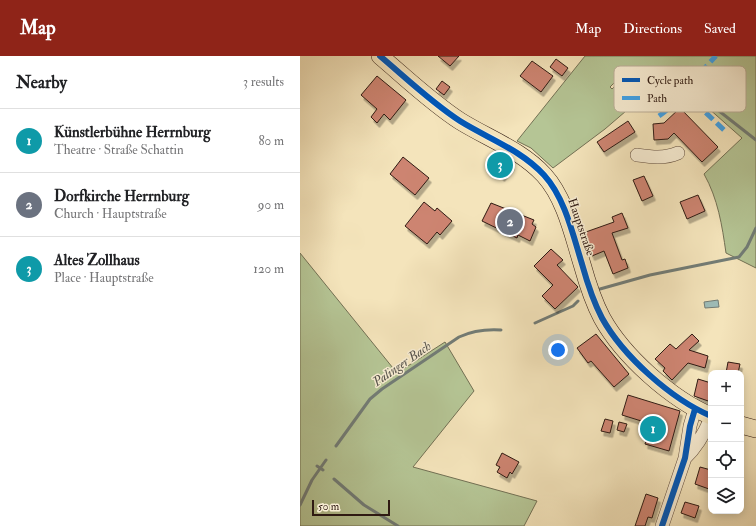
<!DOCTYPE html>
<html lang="en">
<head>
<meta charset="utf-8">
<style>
	body { margin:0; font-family:"IM FELL Double Pica",serif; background:#f2f2f2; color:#202124 }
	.controls { position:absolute; right:12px; bottom:12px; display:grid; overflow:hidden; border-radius:8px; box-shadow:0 2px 10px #0003 }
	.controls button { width:36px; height:36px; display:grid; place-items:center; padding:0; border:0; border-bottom:1px solid #e0e0e0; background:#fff; color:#202124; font:20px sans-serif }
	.scale { position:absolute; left:12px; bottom:10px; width:78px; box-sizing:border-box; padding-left:4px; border:2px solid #2f1a12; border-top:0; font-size:11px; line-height:14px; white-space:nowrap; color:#2f1a12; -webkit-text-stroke:3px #f8edd3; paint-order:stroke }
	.you { position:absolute; left:258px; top:294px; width:14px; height:14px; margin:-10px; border:3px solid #fff; border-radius:50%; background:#1a73e8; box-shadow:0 0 0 6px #1a73e833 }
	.badge { display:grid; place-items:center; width:26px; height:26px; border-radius:50%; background:#8f2418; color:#fff; font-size:13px; font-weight:700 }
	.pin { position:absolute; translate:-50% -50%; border:2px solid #fff; box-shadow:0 1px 4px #0006 }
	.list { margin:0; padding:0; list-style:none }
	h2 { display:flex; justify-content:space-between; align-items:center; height:52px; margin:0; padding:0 16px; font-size:17px }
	h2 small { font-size:13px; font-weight:400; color:#757577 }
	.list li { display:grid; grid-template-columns:26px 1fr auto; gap:12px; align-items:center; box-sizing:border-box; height:64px; padding:0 16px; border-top:1px solid #e0e0e0 }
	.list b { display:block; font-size:15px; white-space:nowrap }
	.list p { margin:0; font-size:13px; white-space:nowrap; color:#757577 }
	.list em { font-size:13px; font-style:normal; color:#757577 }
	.icon { flex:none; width:22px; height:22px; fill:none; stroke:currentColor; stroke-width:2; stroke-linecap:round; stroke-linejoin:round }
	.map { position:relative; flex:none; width:456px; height:470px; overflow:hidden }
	header { display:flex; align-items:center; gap:24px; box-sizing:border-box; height:56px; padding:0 20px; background:#8f2418; color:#fff }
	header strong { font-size:19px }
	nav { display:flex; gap:22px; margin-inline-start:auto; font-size:14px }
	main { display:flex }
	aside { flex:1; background:#fff }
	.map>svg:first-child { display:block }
	.green { fill:#b5c595; stroke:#727054 }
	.water { fill:#9ebdb9; stroke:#727c76 }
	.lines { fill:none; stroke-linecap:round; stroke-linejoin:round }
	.stream { stroke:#727c76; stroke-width:3 }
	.building { fill:#cd8471; stroke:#2f1a12; filter:url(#shadow) }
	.minor-casing { stroke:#604c3c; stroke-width:14 }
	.major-casing { stroke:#2f1a12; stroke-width:18 }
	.minor { stroke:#f8edd3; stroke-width:13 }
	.major { stroke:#f4e4bb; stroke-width:17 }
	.quiet { stroke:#3ea2ea; stroke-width:5; stroke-dasharray:10 5; stroke-linecap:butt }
	.cycleway-casing { stroke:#f8edd3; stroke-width:8 }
	.cycleway { stroke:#0057b8; stroke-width:6 }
	.labels { text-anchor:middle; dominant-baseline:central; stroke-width:3; stroke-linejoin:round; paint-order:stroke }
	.street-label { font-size:12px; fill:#2f1a12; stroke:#f8edd3 }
	.water-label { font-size:13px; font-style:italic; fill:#56534c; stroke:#f8edd3 }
	.key { fill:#f8edd3; stroke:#bcae99; stroke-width:1 }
	.key-label { font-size:11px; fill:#2f1a12 }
</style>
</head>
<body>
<header>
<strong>Map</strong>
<nav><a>Map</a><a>Directions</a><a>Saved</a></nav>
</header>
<main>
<aside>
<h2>Nearby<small>3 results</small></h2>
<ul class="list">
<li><span class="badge" style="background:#0f9aa8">1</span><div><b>Künstlerbühne Herrnburg</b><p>Theatre · Straße Schattin</p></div><em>80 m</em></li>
<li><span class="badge" style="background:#6b7280">2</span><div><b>Dorfkirche Herrnburg</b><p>Church · Hauptstraße</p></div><em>90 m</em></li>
<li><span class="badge" style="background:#0f9aa8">3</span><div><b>Altes Zollhaus</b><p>Place · Hauptstraße</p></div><em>120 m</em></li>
</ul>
</aside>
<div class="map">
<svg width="456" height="470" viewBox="0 0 456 470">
	<defs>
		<filter id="shadow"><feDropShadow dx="2.5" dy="4.5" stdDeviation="0" flood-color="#0004"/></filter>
	</defs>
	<rect width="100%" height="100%" fill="#f4e4bb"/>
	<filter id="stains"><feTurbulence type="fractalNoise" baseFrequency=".005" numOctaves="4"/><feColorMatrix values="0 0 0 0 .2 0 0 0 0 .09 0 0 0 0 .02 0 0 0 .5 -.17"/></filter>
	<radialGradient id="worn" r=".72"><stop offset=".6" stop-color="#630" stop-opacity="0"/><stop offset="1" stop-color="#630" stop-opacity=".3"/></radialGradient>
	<path class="green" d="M285,0h171v212l-30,-15c-4,-28 -8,-54 -22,-79l38,-36 -52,-46 7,-10 -15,-9 -30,29h-5l-5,-2 1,-8 -19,-2 -6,-11 -8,8 2,2 2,-2 6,7 6,17 -21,18 -52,39 -22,-20 -14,-7z
		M0,197l97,120 48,-31 29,49 -61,76 124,34 -13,25h-224z"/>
	<path class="water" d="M418,244l1,7 -14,1 -1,-6z"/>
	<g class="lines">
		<path class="stream" d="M391,33l65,51
			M300,233l50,-14 89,-18 8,-10 9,-19
			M235,267l38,-17 5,-5
			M36,390l34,-47 12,-10 77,-52c13,-6 27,-8 42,-7
			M17,410l6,4
			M34,423l30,26 34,21
			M0,449l12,-25 14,-20"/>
	</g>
	<path class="building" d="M138,0h21l-9,10z
		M256,3l12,9 -6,8 -12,-9z
		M232,5l21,15 -12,16 -21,-16z
		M77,20l29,24 -16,20 -6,-6 -7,9 -6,-6 6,-8 -16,-14z
		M142,25l8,6 -6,8 -8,-6z
		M380,52l38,39 -16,15 -28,-29 -6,6 -14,1 -1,-16 11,-1z
		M328,65l7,11 -31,20 -7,-10z
		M198,97l14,12 -10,12 -14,-13z
		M103,101l26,21 -14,17 -25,-21z
		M344,120l9,20 -11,5 -9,-21z
		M398,139l7,16 -18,8 -7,-17z
		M124,146l11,9 2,-3 15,13 -12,14 -3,-3 -10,12 -22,-18z
		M191,147l43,17 -2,4 4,3 -6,14 -12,-6 -1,3 -35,-17z
		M322,157l6,15 -16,5 10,27 3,-1 3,9 -15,6 -9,-23 -12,5 -9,-23 31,-11 -2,-5z
		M251,193l12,11 -6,5 21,22 -23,22 -13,-13 11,-11 -19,-19z
		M296,278l33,40 -15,13 -23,-26 -3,2 -11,-15z
		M392,278l7,7 -10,9 19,6 -3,12 -17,-5 -16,17 -9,-9 2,-3 -10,-9 15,-15 6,5z
		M428,306l12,2 -2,9h-12z
		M398,323l13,4v19l-17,-6z
		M328,339l52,16 -11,40 -24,-7 6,-20 -29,-9z
		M305,363l8,2 -3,12 -9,-2z
		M319,366l8,2 -3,8 -7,-2z
		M202,397l17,9 -7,12 -2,-2 -3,6 -10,-6 3,-5 -4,-2z
		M400,411l11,3 -2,19 -14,-5z
		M346,438l12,4 -6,20 -4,-1 -3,9h-10z
		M385,446l14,4 -4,12 -14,-5z"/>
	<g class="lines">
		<g class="minor-casing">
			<path id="minor" d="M337,99c14,2 27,4 41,-2
				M385,402c12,-11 20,-26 26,-40
				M362,470l23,-68 5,-32 5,-17"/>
		</g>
		<g class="major-casing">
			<path id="major" d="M80,0c26,22 52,47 80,65 29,18 61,29 84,54 21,23 29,60 38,89 5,18 11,37 20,54 21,38 69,81 109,98
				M441,369l15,4"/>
		</g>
		<use href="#minor" class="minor"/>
		<use href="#major" class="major"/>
		<path class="quiet" d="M384,36l40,38
			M359,60c23,-16 37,-40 57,-60"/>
		<g class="cycleway-casing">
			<path id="cycleway" d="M80,0c26,22 52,47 80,65 29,18 61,29 84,54 21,23 29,60 38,89 5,18 11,37 20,54 21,38 69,81 109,98
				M362,470l23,-68 5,-32 5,-17"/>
		</g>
		<use href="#cycleway" class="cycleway"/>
	</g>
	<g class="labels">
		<g class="street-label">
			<text transform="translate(281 171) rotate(71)">Hauptstraße</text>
		</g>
		<g class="water-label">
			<text transform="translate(102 308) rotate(-35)">Palinger Bach</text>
		</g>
	</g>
	<rect x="314" y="10" width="132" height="46" rx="6" class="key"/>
	<rect x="322" y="22" width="18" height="4" fill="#0057b8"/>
	<rect x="322" y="40" width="18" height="4" fill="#3ea2ea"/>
	<g class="key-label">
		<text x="347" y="28">Cycle path</text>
		<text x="347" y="46">Path</text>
	</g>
	<rect width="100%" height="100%" filter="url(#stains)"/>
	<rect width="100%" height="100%" fill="url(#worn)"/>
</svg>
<div class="controls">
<button>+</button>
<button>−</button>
<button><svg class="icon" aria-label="locate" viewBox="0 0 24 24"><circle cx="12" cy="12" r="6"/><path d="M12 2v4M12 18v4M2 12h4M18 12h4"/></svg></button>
<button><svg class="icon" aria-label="layers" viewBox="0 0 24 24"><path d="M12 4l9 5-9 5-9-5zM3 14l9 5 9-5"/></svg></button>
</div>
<div class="scale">50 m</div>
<div class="you"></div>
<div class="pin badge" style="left:353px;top:373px;background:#0f9aa8">1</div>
<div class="pin badge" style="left:210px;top:166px;background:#6b7280">2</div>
<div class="pin badge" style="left:200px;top:109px;background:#0f9aa8">3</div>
</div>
</main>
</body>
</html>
